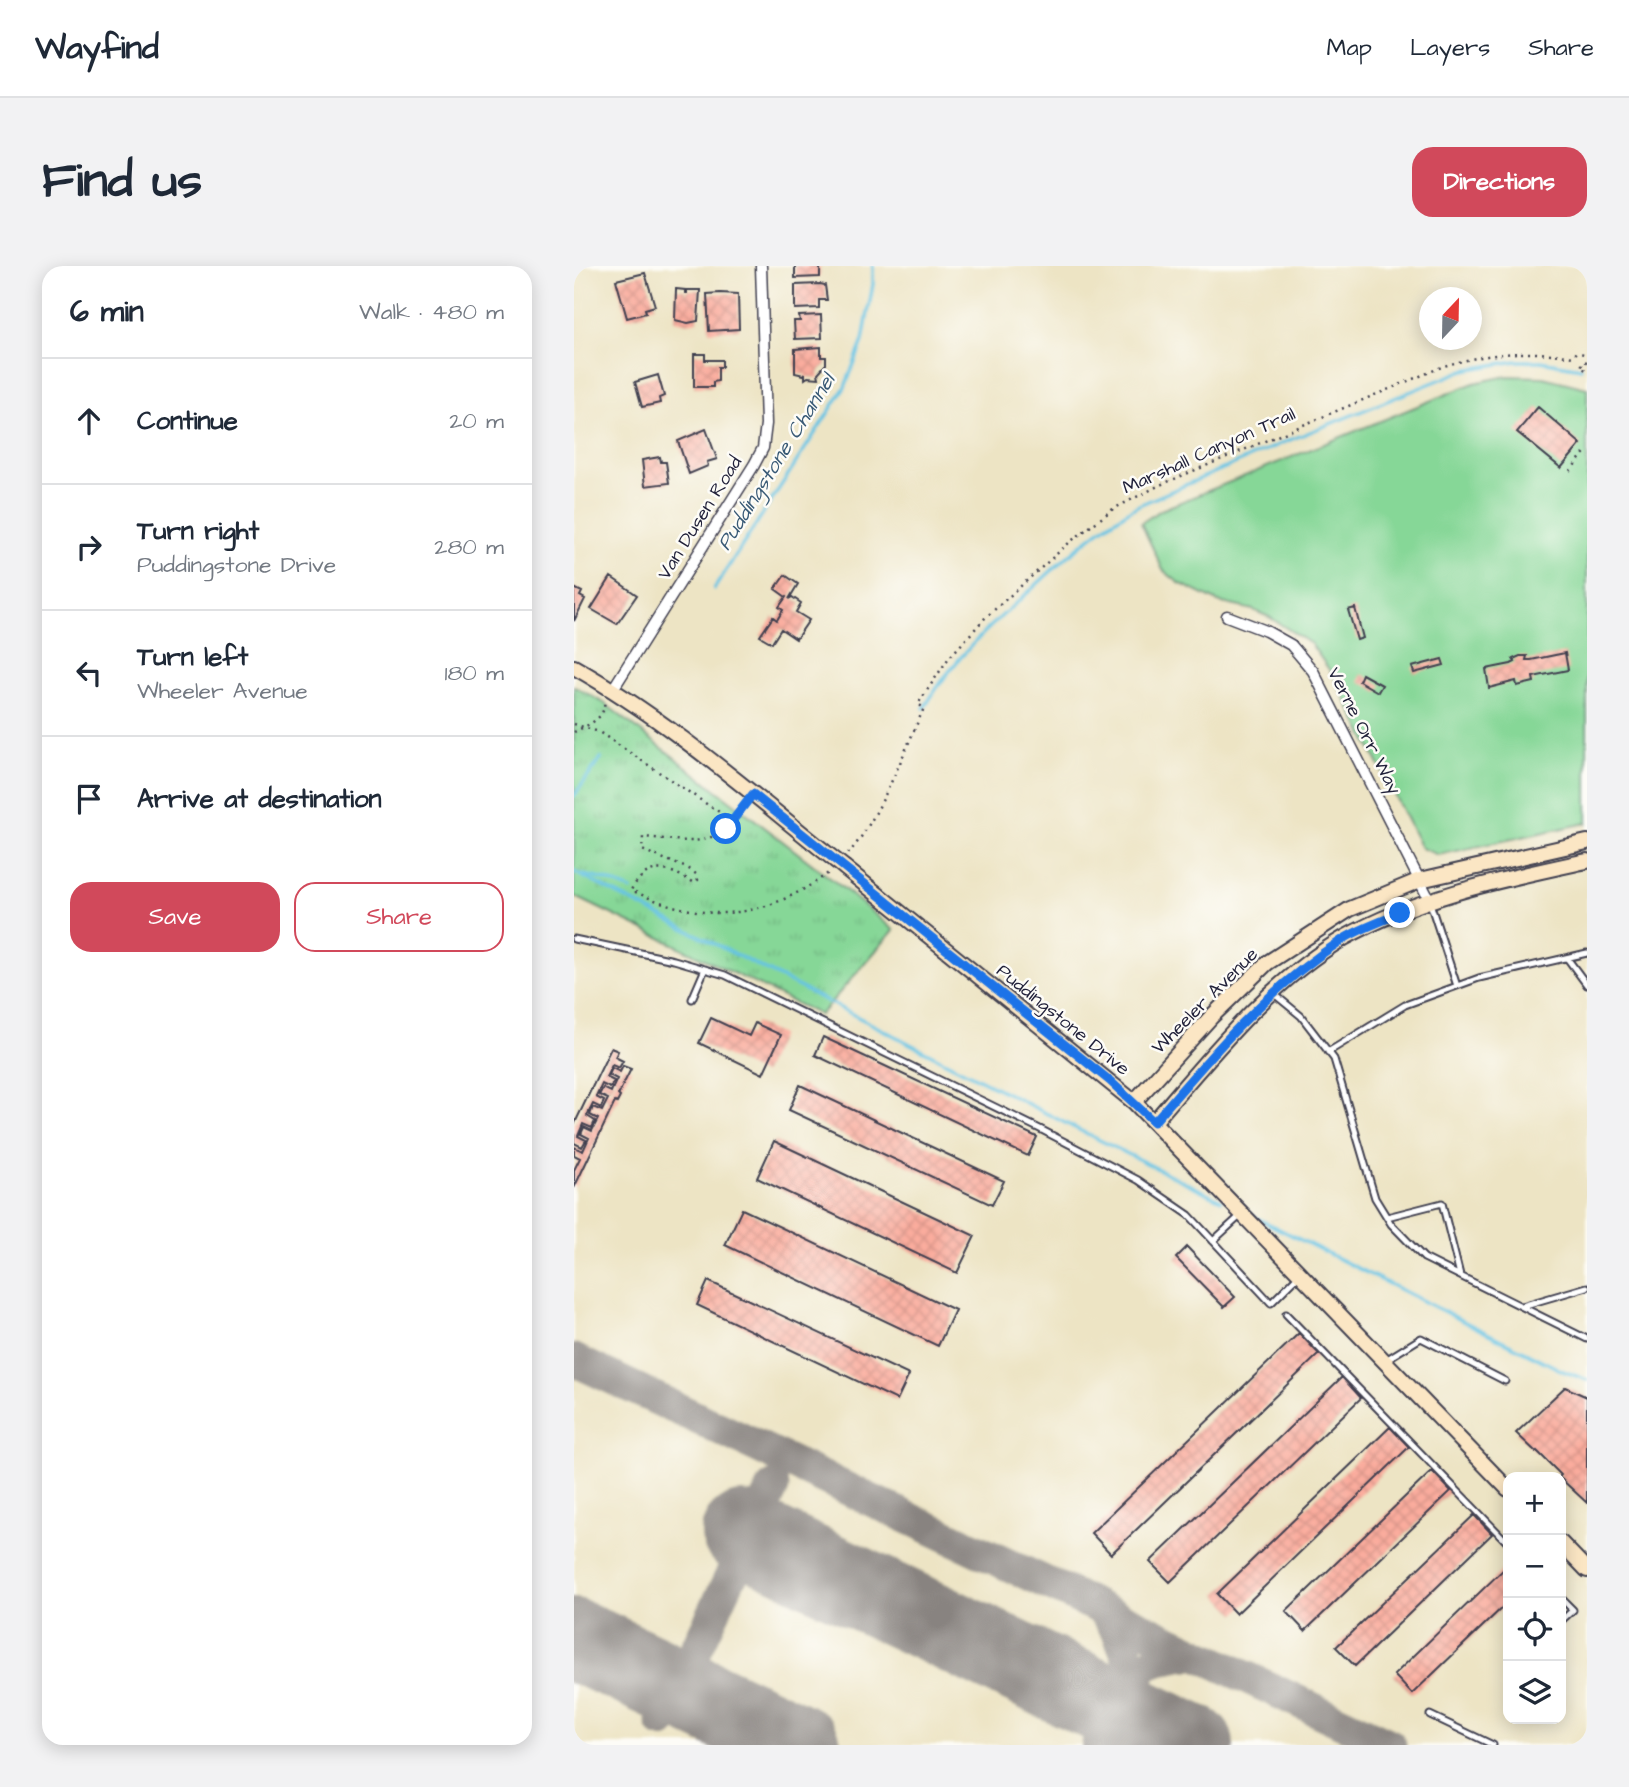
<!DOCTYPE html>
<html lang="en">
<head>
<meta charset="utf-8">
<style>
	body { margin:0; font-family:"Architects Daughter",sans-serif; background:#f2f2f3; color:#1f2937 }
	.controls { position:absolute; right:21px; bottom:21px; display:grid; overflow:hidden; border-radius:14px; box-shadow:0 4px 18px #0003 }
	.controls button { width:63px; height:63px; display:grid; place-items:center; padding:0; border:0; border-bottom:2px solid #e0e1e3; background:#fff; color:#1f2937; font:35px sans-serif }
	.compass { position:absolute; left:845px; top:21px; width:63px; height:63px; border-radius:50%; background:#fff; box-shadow:0 4px 18px #0003; rotate:22deg }
	.stop { position:absolute; width:21px; height:21px; margin:-16px; border:5px solid #1a73e8; border-radius:50%; background:#fff }
	.stop.end { background:#1a73e8; border-color:#fff; box-shadow:0 2px 7px #0008 }
	.list { margin:0; padding:0; list-style:none }
	h2 { display:flex; justify-content:space-between; align-items:center; height:91px; margin:0; padding:0 28px; font-size:30px }
	h2 small { font-size:23px; font-weight:400; color:#747a83 }
	.list li { display:grid; grid-template-columns:46px 1fr auto; gap:21px; align-items:center; box-sizing:border-box; height:126px; padding:0 28px; border-top:2px solid #e0e1e3 }
	.list b { display:block; font-size:26px; white-space:nowrap }
	.list p { margin:0; font-size:23px; white-space:nowrap; color:#747a83 }
	.list em { font-size:23px; font-style:normal; color:#747a83 }
	.actions { display:flex; gap:14px; padding:21px 28px }
	.actions a { flex:1; padding:16px 0; border:2px solid #d1495b; border-radius:21px; text-align:center; font-size:24px; color:#d1495b }
	.actions .main { background:#d1495b; color:#fff }
	.icon { flex:none; width:38px; height:38px; fill:none; stroke:currentColor; stroke-width:2; stroke-linecap:round; stroke-linejoin:round }
	.map { position:relative; flex:none; width:1013px; height:1479px; overflow:hidden; border-radius:21px }
	header { display:flex; align-items:center; gap:42px; box-sizing:border-box; height:98px; padding:0 35px; background:#fff; border-bottom:2px solid #e0e1e3 }
	header strong { font-size:33px }
	nav { display:flex; gap:38px; margin-inline-start:auto; font-size:24px }
	.intro { display:flex; align-items:center; justify-content:space-between; box-sizing:border-box; height:168px; padding:0 42px }
	h1 { margin:0; font-size:49px }
	.button { padding:18px 32px; border-radius:21px; background:#d1495b; color:#fff; font-size:24px; font-weight:700 }
	main { display:flex; gap:42px; padding:0 42px }
	aside { flex:1; background:#fff; border-radius:21px; box-shadow:0 4px 18px #0003 }
	.map>svg:first-child { display:block }
	.grass { fill:url(#grass-tufts); stroke:#547c69; stroke-width:2 }
	.pitch { fill:#86d797; stroke:#547c69; stroke-width:2 }
	.lines { fill:none; stroke-linecap:round; stroke-linejoin:round }
	.stream { stroke:#65c3e3; stroke-width:3.5 }
	.taxiway { stroke:#888380; stroke-width:33 }
	.runway { stroke:#888380; stroke-width:82 }
	.building { fill:url(#building-cross-hatch) }
	.lane-casing { stroke:#403f50; stroke-width:9 }
	.street-casing { stroke:#403f50; stroke-width:13 }
	.secondary-casing { stroke:#403f50; stroke-width:18 }
	.path { stroke:#403f50; stroke-width:2.5; stroke-dasharray:2 5; stroke-linecap:butt }
	.lane { stroke:#fff; stroke-width:5 }
	.street { stroke:#fff; stroke-width:10 }
	.secondary { stroke:#fbe6c4; stroke-width:14 }
	.rail { stroke:#22223b; stroke-width:3.5; stroke-dasharray:10 5; stroke-linecap:butt }
	.secondary-bridge-casing { stroke:#403f50; stroke-width:18; stroke-linecap:butt }
	.secondary-bridge { stroke:#fbe6c4; stroke-width:14 }
	.route { stroke:#1a73e8; stroke-width:9 }
	.labels { text-anchor:middle; dominant-baseline:central; stroke-width:5; stroke-linejoin:round; paint-order:stroke }
	.street-label { font-size:19px; fill:#22223b; stroke:#fdfcf7 }
	.water-label { font-size:21px; font-style:italic; fill:#395a76; stroke:#fdfcf7 }
</style>
</head>
<body>
<header>
<strong>Wayfind</strong>
<nav><a>Map</a><a>Layers</a><a>Share</a></nav>
</header>
<div class="intro"><h1>Find us</h1><a class="button">Directions</a></div>
<main>
<aside>
<h2>6 min<small>Walk · 480 m</small></h2>
<ul class="list">
<li><svg class="icon" aria-label="ahead" viewBox="0 0 24 24"><path d="M12 20V5M6 11l6-6 6 6"/></svg><div><b>Continue</b></div><em>20 m</em></li>
<li><svg class="icon" aria-label="right" viewBox="0 0 24 24"><path d="M7 20v-9h11M14 6l5 5-5 5"/></svg><div><b>Turn right</b><p>Puddingstone Drive</p></div><em>280 m</em></li>
<li><svg class="icon" aria-label="left" viewBox="0 0 24 24"><path d="M17 20v-9H6M10 6l-5 5 5 5"/></svg><div><b>Turn left</b><p>Wheeler Avenue</p></div><em>180 m</em></li>
<li><svg class="icon" aria-label="arrive" viewBox="0 0 24 24"><path d="M6 21V4h12l-3 4 3 4H6"/></svg><div><b>Arrive at destination</b></div></li>
</ul>
<div class="actions"><a class="main">Save</a><a>Share</a></div>
</aside>
<div class="map">
<svg width="1013" height="1479" viewBox="0 0 1013 1479">
	<defs>
		<pattern id="grass-tufts" width="24" height="20" patternUnits="userSpaceOnUse" patternTransform="scale(1.75)"><rect width="24" height="20" fill="#86d797"/><path d="M3 7l-1-3M5 7V3M7 7l1-3M15 17l-1-3M17 17v-4M19 17l1-3" fill="none" stroke="#73b883"/></pattern>
		<pattern id="building-cross-hatch" width="8" height="8" patternUnits="userSpaceOnUse" patternTransform="scale(1.75)"><rect width="8" height="8" fill="#faac9d"/><path d="M0 0l8 8M0 8l8-8" fill="none" stroke="#d69488"/></pattern>
	</defs>
	<rect width="100%" height="100%" fill="#fdfcf7"/>
	<filter id="ink" filterUnits="userSpaceOnUse"><feTurbulence type="fractalNoise" baseFrequency=".0143" numOctaves="2"/><feDisplacementMap in="SourceGraphic" scale="14" xChannelSelector="R" yChannelSelector="G"/><feConvolveMatrix kernelMatrix="1 2 1 2 8 2 1 2 1" color-interpolation-filters="sRGB"/></filter>
	<filter id="wash" filterUnits="userSpaceOnUse"><feTurbulence type="fractalNoise" baseFrequency=".00686" numOctaves="4" result="noise"/><feDisplacementMap in="SourceGraphic" scale="28" xChannelSelector="R" yChannelSelector="G"/><feGaussianBlur stdDeviation="1.57" result="paint"/><feColorMatrix in="noise" values="0 0 0 0 0 0 0 0 0 0 0 0 0 0 0 0 0 1.4 0 .05"/><feComposite in="paint" operator="in"/></filter>
	<g filter="url(#wash)">
		<rect width="100%" height="100%" fill="#ede4c4"/>
		<path class="grass" d="M0,420l30,17 239,185 51,42 -74,85 -246,-119z"/>
		<path class="pitch" d="M933,110l36,1 44,11v435l-149,32 -17,-7 -86,-170 -24,-34 -42,-27 -16,-7 -35,-8 -39,-19 -16,-13 -22,-47 20,-13 313,-127z"/>
		<g class="lines">
			<path class="stream" d="M140,323l131,-202 18,-46 10,-57v-18
				M350,442c32,-53 64,-80 109,-120 33,-31 66,-61 106,-83l151,-65 174,-70 52,-9h25l40,7
				M0,530l27,-38
				M0,606l499,255 148,73
				M9,609l23,5 25,10
				M679,950l310,155 24,9"/>
			<path class="taxiway" d="M0,1094l816,385
				M530,1345l14,21 35,88 10,11
				M122,1384l77,-163
				M493,1420c45,5 84,-34 129,-32
				M501,1423c17,17 30,30 23,55 25,-28 40,-17 71,-10
				M139,1438c-15,-17 -23,-31 -17,-54 -11,19 -29,22 -49,23 10,17 18,28 15,49 15,-16 31,-17 52,-17"/>
			<path class="runway" d="M168,1267l451,212
				M0,1373l226,106"/>
		</g>
		<g id="blocks">
			<path class="building" d="M221,0h25v11l-25,1z
				M71,7l10,33 -10,3 1,4 -19,5 -11,-38z
				M246,18l5,1 2,15h-8v8l-24,1v-24z
				M102,23l9,1v3h2v-3h13l-2,31 -10,2 -13,-3z
				M146,27l18,1 1,35 -30,2 -2,-37z
				M247,49l1,23 -27,1 -1,-18h6l-1,-5z
				M247,81v10h5v7l-8,9 1,5 -11,-1 -3,2v-6l-1,2 -9,-2v-24z
				M120,88h11v6h17v7h-4v14l-5,1v5h-19z
				M84,109l6,21 -5,2 1,5 -18,4 -7,-25z
				M964,141l43,37 -20,24 -44,-36z
				M132,163l11,30 -10,3 1,4 -19,8 -11,-33z
				M86,191l1,5h5l3,21 -24,3 -3,-26z
				M211,309l13,9 -9,15 3,-2 9,6 -5,9 13,8 -13,19 -15,-10 -9,14 -12,-7 13,-19 4,3 6,-10 -4,-3 7,-10 -11,-8z
				M37,311l26,18 -20,29 -26,-15z
				M0,322l8,4 -2,4 5,3 -11,22z
				M781,342l8,30 -6,2 -9,-30z
				M991,387l3,17 -35,7 1,5 -17,4 -1,-5 -27,7 -3,-19 25,-5 4,-2 -2,-3 7,-3h7l-1,4h5z
				M868,393l2,6 -30,8 -2,-6z
				M788,408l20,11 -4,7 -19,-11z
				M137,752l38,18 6,-13 26,12 -18,39 -64,-31z
				M249,771l214,100 -9,19 -213,-101z
				M37,782l7,3 -3,6 8,4 -4,7 -7,-3 -6,12 8,4 -4,7 -8,-4 -6,13 8,4 -3,7 -8,-4 -6,12 8,5 -3,7 -9,-4 -5,12 8,4 -4,7 -8,-4v-18z
				M49,800l8,3 -13,26 2,2 -3,6 -2,-1 -41,86v-18l6,-12 -6,-3v-8l9,4 6,-13 -8,-4 3,-7 8,4 6,-12 -8,-4 3,-8 9,4 6,-12 -9,-4 4,-7 8,4 6,-13 -8,-4 3,-7 8,4z
				M226,819l204,96 -12,24 -203,-95z
				M200,875l201,95 -18,37 -200,-95z
				M168,943l213,101 -17,36 -213,-101z
				M613,981l48,50 -11,10 -48,-49z
				M134,1015l201,94 -12,25 -200,-95z
				M725,1067l20,21 -208,200 -20,-21z
				M768,1111l19,21 -191,184 -20,-20z
				M991,1121l22,10v106l-28,-26 2,-2 -24,-24 -1,1 -20,-19z
				M816,1161l19,20 -173,167 -19,-20z
				M858,1205l19,20 -146,140 -19,-20z
				M900,1249l18,19 -137,132 -19,-19z
				M934,1299v37l-96,92 -18,-19z"/>
		</g>
	</g>
	<g filter="url(#ink)">
		<use href="#blocks" fill-opacity="0" stroke="#403f50" stroke-width="2"/>
		<g class="lines">
			<g class="lane-casing">
				<path id="lane" d="M856,637l27,83
					M0,673l100,21 51,15 315,154 98,51 51,35 82,88 29,-29
					M993,692l20,27
					M699,727l28,23 33,43 41,139 16,26 33,34 163,81
					M118,733l13,-30
					M754,786l77,-47 74,-27 108,-25
					M813,951l55,-14 18,72
					M639,975l27,-25
					M948,1040l65,-19
					M712,1048l222,229
					M810,1095l37,-23 84,43
					M987,1332l12,12 -12,11
					M856,1449l63,30"/>
			</g>
			<g class="street-casing">
				<path id="street" d="M653,350l39,15 25,14 22,26 117,230
					M39,423l141,-224 9,-17 3,-24 -5,-158"/>
			</g>
			<g class="secondary-casing">
				<path id="secondary" d="M0,401c94,53 177,126 261,193
					M271,602l289,234 374,387
					M560,836l77,-85 56,-54 83,-54 70,-29 167,-38
					M580,856c55,-64 116,-141 190,-184 75,-42 160,-59 243,-77
					M987,1277l26,27"/>
			</g>
			<path class="path" d="M1013,96l-4,-1 -2,7 6,2
				M996,205l17,-21
				M0,458l25,8 112,75 22,13
				M0,466c13,-7 33,-13 30,-32
				M173,537c-36,49 -50,38 -104,34l-1,13 47,19 7,5 2,6 -5,2c-26,-14 -44,-22 -62,8 75,35 133,31 200,-19
				M274,588c31,-35 56,-102 76,-146l-6,-4 30,-45 36,-40 86,-77 43,-33 47,-24 284,-119c43,-13 84,-17 129,-9l4,-5 10,3"/>
			<use href="#lane" class="lane"/>
			<use href="#street" class="street"/>
			<use href="#secondary" class="secondary"/>
			<path class="rail" d="M1008,0l5,4"/>
			<g class="secondary-bridge-casing">
				<path id="secondary-bridge" d="M261,594l10,8"/>
			</g>
			<use href="#secondary-bridge" class="secondary-bridge"/>
		</g>
	</g>
	<g class="lines" filter="url(#ink)">
		<path class="route" d="M152,563l27,-35 357,287 44,41c57,-67 113,-133 188,-182 17,-11 39,-18 58,-27"/>
	</g>
	<g class="labels">
		<g class="street-label">
			<text transform="translate(635 185) rotate(-24)">Marshall Canyon Trail</text>
			<text transform="translate(126 252) rotate(-58)">Van Dusen Road</text>
			<text transform="translate(790 465) rotate(63)">Verne Orr Way</text>
			<text transform="translate(631 735) rotate(-45)">Wheeler Avenue</text>
			<text transform="translate(489 754) rotate(39)">Puddingstone Drive</text>
		</g>
		<g class="water-label">
			<text transform="translate(202 196) rotate(-58)">Puddingstone Channel</text>
		</g>
	</g>
</svg>
<div class="controls">
<button>+</button>
<button>−</button>
<button><svg class="icon" aria-label="locate" viewBox="0 0 24 24"><circle cx="12" cy="12" r="6"/><path d="M12 2v4M12 18v4M2 12h4M18 12h4"/></svg></button>
<button><svg class="icon" aria-label="layers" viewBox="0 0 24 24"><path d="M12 4l9 5-9 5-9-5zM3 14l9 5 9-5"/></svg></button>
</div>
<svg class="compass" viewBox="-18 -18 36 36"><path d="M0-13l5 13h-10z" fill="#e53935"/><path d="M0 13l5-13h-10z" fill="#747a83"/></svg>
<div class="stop" style="left:152px;top:563px"></div>
<div class="stop end" style="left:826px;top:647px"></div>
</div>
</main>
</body>
</html>
